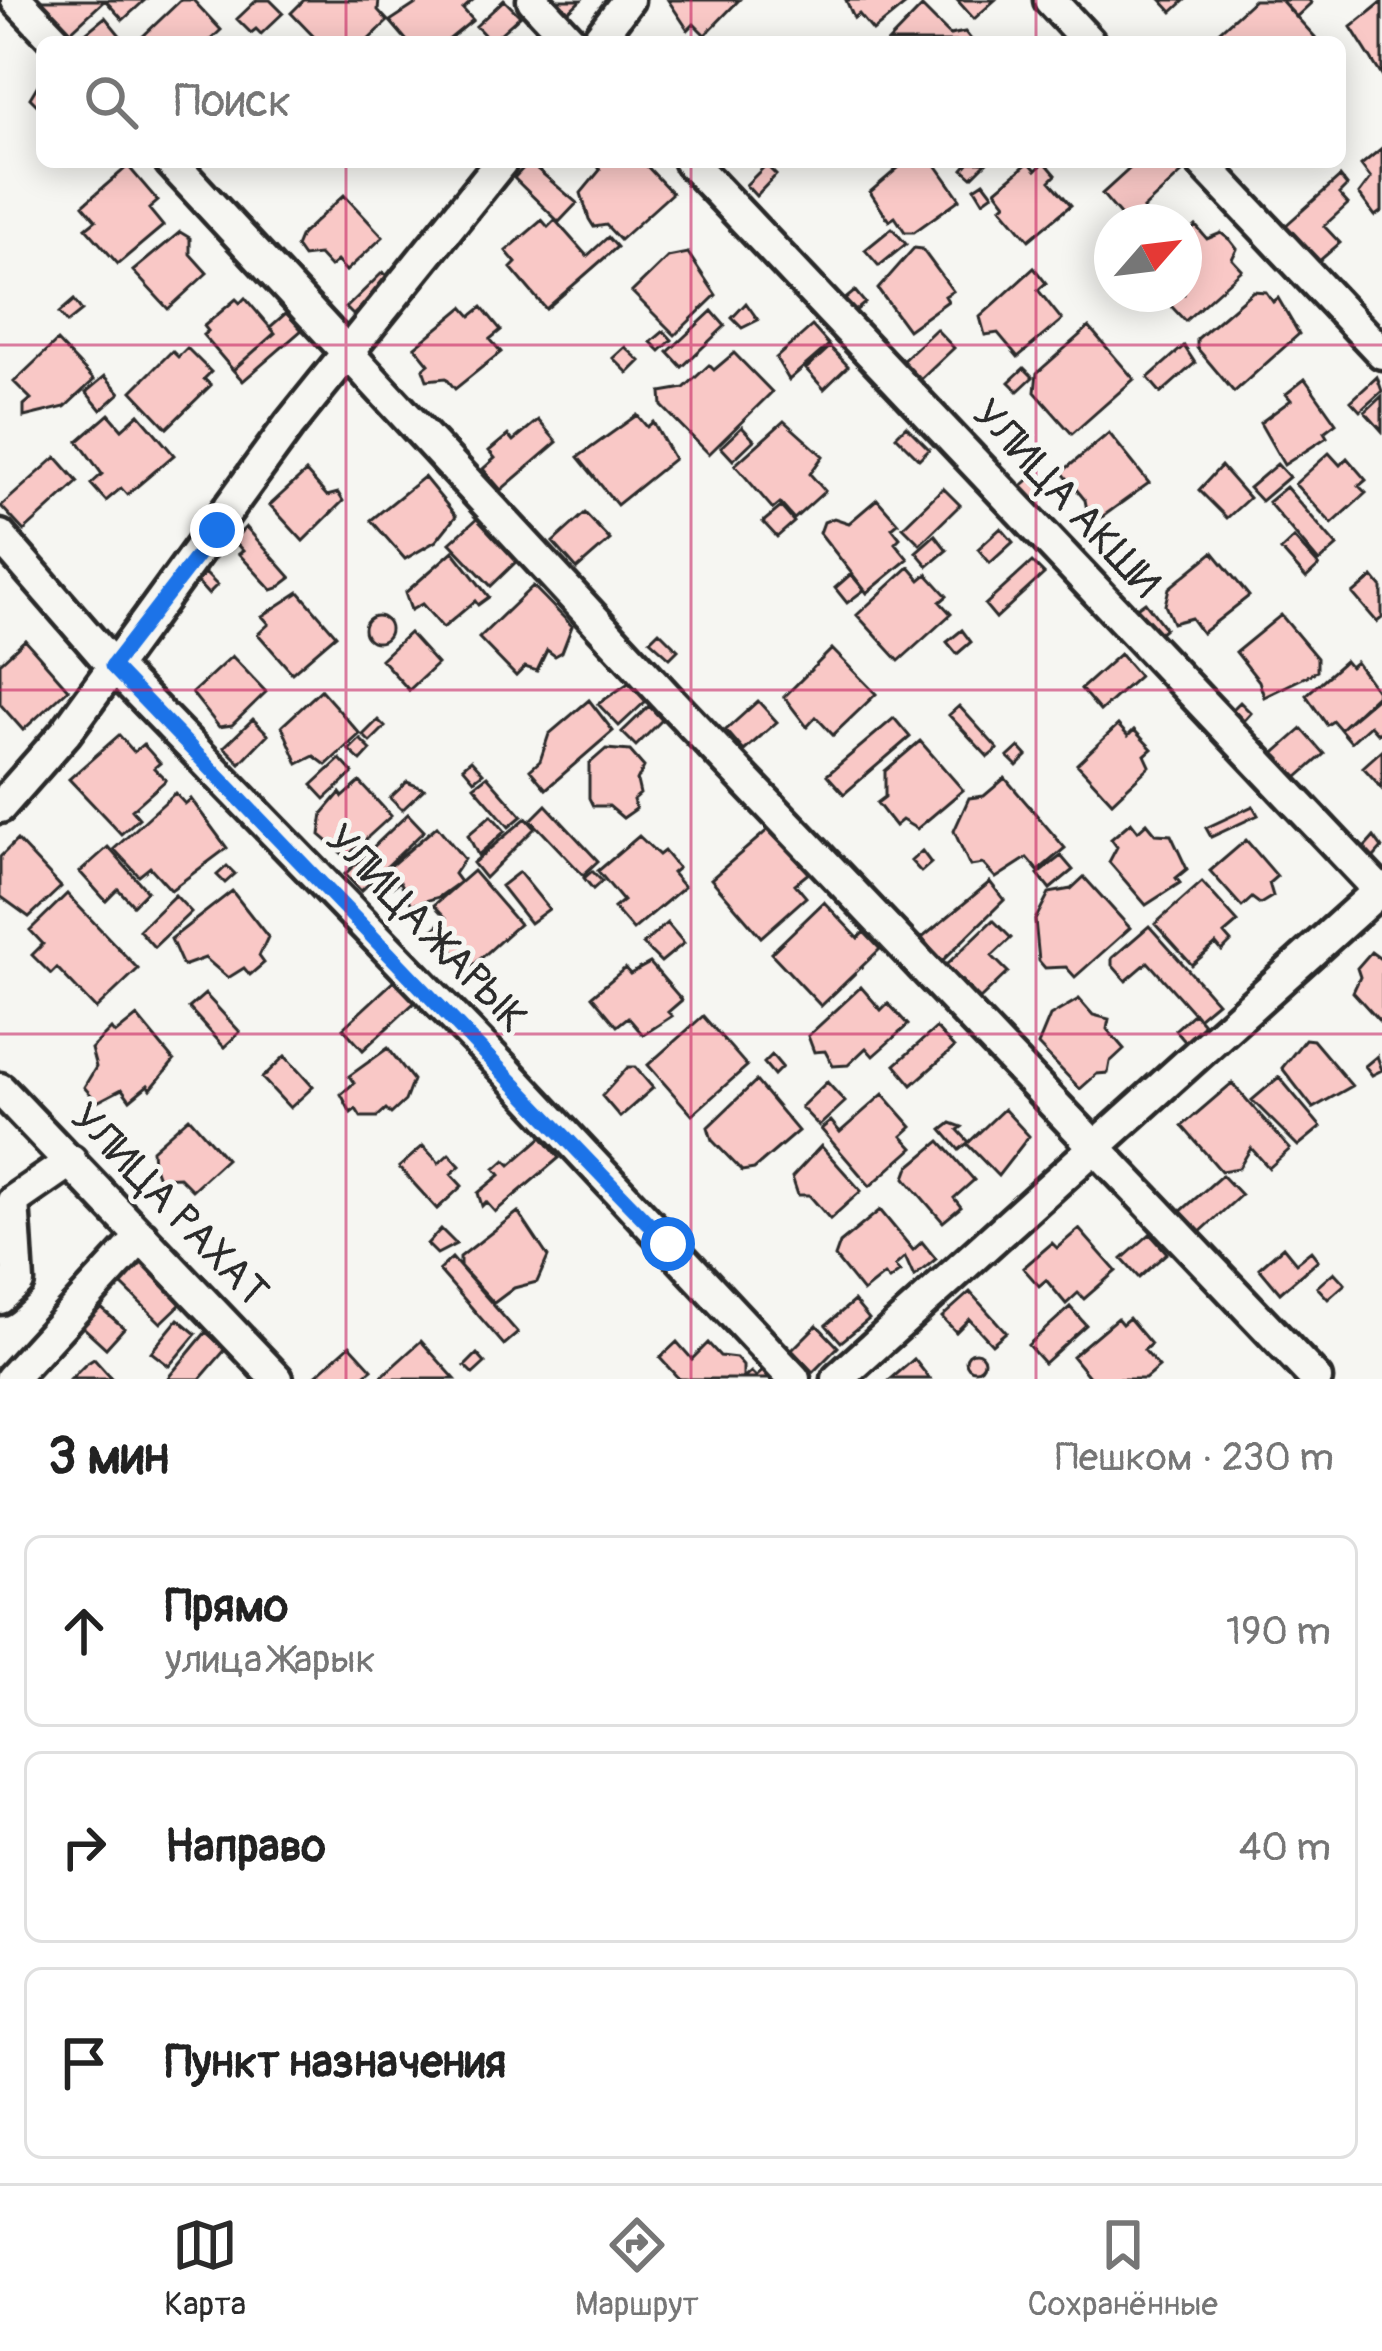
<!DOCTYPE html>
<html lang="ru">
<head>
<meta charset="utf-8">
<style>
	body { margin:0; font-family:Pangolin,sans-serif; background:#f6f6f6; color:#222 }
	.compass { position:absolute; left:1094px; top:204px; width:108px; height:108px; border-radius:50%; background:#fff; box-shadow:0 6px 30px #0003; rotate:62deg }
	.stop { position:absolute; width:36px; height:36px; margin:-27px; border:9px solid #1a73e8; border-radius:50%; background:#fff }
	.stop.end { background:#1a73e8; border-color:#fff; box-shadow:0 3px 12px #0008 }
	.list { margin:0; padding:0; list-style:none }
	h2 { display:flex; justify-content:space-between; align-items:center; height:156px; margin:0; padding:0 48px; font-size:51px }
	h2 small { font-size:39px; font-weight:400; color:#767676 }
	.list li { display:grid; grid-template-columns:78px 1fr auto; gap:36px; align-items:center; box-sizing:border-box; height:192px; margin:0 24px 24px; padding:0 24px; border:3px solid #e0e0e0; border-radius:18px }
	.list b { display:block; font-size:45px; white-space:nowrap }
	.list p { margin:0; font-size:39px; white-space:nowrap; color:#767676 }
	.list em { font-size:39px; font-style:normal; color:#767676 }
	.icon { flex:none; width:66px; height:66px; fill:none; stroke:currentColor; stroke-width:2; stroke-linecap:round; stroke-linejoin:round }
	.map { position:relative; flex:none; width:1382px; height:1379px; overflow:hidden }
	.search { position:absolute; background:#fff; box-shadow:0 6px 30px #0003; left:36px; right:36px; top:36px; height:132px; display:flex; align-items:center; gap:30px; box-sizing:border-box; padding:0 42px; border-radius:18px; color:#767676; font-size:45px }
	.sheet { height:804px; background:#fff }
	nav { display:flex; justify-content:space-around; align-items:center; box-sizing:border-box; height:168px; border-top:3px solid #e0e0e0; background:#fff; font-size:33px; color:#767676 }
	nav a { display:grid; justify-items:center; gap:6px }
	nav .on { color:#2b2b2b }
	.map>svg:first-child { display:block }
	.building { fill:#f9c8c6; stroke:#2b2b2b; stroke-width:3 }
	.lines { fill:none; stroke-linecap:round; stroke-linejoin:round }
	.minor-casing { stroke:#2b2b2b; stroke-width:39 }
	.minor { stroke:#f6f6f2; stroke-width:30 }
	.route { stroke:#1a73e8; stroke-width:15 }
	.grid { fill:none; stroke:#c2185b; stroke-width:3; stroke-opacity:0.55 }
	.labels { text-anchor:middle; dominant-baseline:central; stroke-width:10; stroke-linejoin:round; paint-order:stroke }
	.street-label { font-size:42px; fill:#2b2b2b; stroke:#f6f6f2 }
</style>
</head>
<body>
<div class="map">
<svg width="1382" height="1379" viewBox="0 0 1382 1379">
	<rect width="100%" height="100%" fill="#f6f6f2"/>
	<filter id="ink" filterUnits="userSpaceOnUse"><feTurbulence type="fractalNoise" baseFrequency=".00833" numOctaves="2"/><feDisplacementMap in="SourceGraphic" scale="24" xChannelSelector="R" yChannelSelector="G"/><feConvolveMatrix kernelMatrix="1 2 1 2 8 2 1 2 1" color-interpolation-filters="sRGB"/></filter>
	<g filter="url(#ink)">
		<path class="building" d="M41,0h64l-37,34z
			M105,0h40l-22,20z
			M181,0h12l28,30 -13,12h-65l-3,-3z
			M257,0h13l13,13 -22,21 -5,-5 -5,4 -14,-14z
			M304,0h75l-1,10 10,11 -22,21h-47l-28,-29z
			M422,0h51l-10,9 10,11 -27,22h-38l-18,-21z
			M504,0l16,16 -29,26 -15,-16z
			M556,0h25l-14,13z
			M668,0h71l-34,35 -11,-11 -6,6z
			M846,0h65l-38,31 -14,-17 -5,4z
			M957,0h38l-21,19z
			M1161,0h24l-13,12z
			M1254,0h27l34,37 -5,5h-93l-4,-5z
			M1281,0h28l2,3 -15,14z
			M1382,2v74l-31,-49z
			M922,7l28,28 15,-3 8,10h-85z
			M105,17l18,22 -42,3 -3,-3z
			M42,78v30l-1,1 -11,-11z
			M1382,148v63l-7,5 -16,-22 12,-16 -10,-13z
			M529,162l48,41 -18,19 -45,-44z
			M596,162h47l29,31 -52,47 -14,-15 -12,2 -5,-8 -8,-26 19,-23z
			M934,162l26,37 -46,33h-9l-10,-15 -6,4 -19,-29 35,-30z
			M969,162h18l-15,15 -9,-8z
			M1029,162l7,8 9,-8 11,13 -6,6 21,24 -42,35 -28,-33 5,-4 -10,-13z
			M1137,162h37l9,10 -40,37 5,7 -6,6h-16l-24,-28z
			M766,165l10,10 -20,21 -10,-11z
			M128,166l30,35 -9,8 14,17 -45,38 -32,-36 10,-8 -13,-15z
			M1340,177l7,9 -8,8 9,10 -24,22 16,17 -23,20 -33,-36z
			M984,182l9,12 -10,7 -8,-13z
			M344,195l39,42 -37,34 -9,-10 -7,6 -11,-12 -16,2 -7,-10 5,-12z
			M542,220l6,7 7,-7 32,36 21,-19 9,10 -71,62 -35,-41 5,-5 -10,-12z
			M1196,226l11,13 14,-6 9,7 7,9 -5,10 10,11 -57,51 -25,-27h24v-57z
			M892,228l14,16 -27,22 -14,-16z
			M180,232l10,6v16l17,19 -39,36 -35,-38z
			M914,248l8,1 31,42 -8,5 3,5 -40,29 -30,-41z
			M688,253l28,42 -41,40 -43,-43 36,-35z
			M1034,268l12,15 -8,7 24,30 -44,37 -20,-24 -13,2 -5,-18z
			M383,272l7,7 -37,36 -7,-7z
			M855,291l10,12 -12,10 -10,-12z
			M1253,291l13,1 7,10 5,-4 21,36 -65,58 -37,-44v-9z
			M245,298l30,35 -42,37 -30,-35 5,-4 -4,-5 32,-27 4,4z
			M74,300l8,11 -15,12 -8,-10z
			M746,303l12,17 -16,8 -10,-10z
			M463,307l8,9 11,-9 19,23 -11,9 11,13 -46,37 -9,-11 -19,2 -4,-11 6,-5 -14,-17z
			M712,311l13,15 -43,41 -14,-15z
			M286,313l16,17 -59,51 -10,-11 42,-37 -5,-6z
			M812,326l17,19 -40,35 -13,-22z
			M1089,327l45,52 -62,55 -37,-42 2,-19z
			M936,329l18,19 -39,37 -18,-19z
			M664,331l8,9 -12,11 -9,-9z
			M57,341l37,39 -29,27 -41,10v-12l7,-6 -17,-17z
			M1184,346l11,17 -34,30 -13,-15z
			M625,347l15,14 -12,12 -15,-15z
			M830,347l18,19 -24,23 -18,-20z
			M187,348l24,24 -7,7 7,6 -44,43 -35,-37 40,-40 6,6z
			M734,353l38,39 -63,62 -47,-48 -1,-14 23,-4 25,-23 5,5z
			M1024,368l9,9 -15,14 -9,-9z
			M105,376l15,17 -19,17 -15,-18z
			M1377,377l5,14 -22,20 -9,-10z
			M1305,379l31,44 -12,9 3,5 -43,28 -24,-42 31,-23 -5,-6z
			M1382,396v35l-17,-19z
			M109,414l13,15 17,-15 35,41 -47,40 -6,-7 -15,13 -15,-17 11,-10 -24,-33z
			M637,415l10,12 6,-5 21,37 -57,46 -39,-48z
			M538,420l19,22 -56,48 -18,-21 12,-11 -6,-7 19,-16 5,6z
			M784,421l39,35 -13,18 15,17 -31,28 -14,-16 -7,6 -38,-44z
			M906,426l23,23 -10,10 -23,-23z
			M742,427l12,13 -21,20 -12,-13z
			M1109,433l40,50 -54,39 -6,-2 -4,-20 -23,-28z
			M1329,453l11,12 7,-7 19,22 -7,6 7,7 -34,31 -37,-40z
			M56,457l22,25 -54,49 -23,-25z
			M1277,464l12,13 -28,24 -12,-13z
			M1221,466l28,32 -22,20 -28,-28z
			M306,472l21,24 11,-3 5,8 -40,40 -33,-36z
			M1035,474l15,15 -19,16 -14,-15z
			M424,477l32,39 -20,25 -31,18 -34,-39z
			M1286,487l51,59 -18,16 -51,-60z
			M943,488l17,17 -40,39 -17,-17z
			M877,499l21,24 -6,5 8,10 -5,5 13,16 -41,34 -47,-60 4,-11 10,-4 15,5z
			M781,507l13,15 -17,15 -14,-15z
			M585,513l25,27 -33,29 -24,-27z
			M479,517l39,43 -27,26 -41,-43z
			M246,527l45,51 -13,10 -6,2 -33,-36 4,-3 -10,-11z
			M1001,528l12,14 -23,21 -12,-14z
			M935,535l12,15 -19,16 -12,-14z
			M1294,538l25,28 -13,12 -25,-28z
			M453,551l36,46 -11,8 -3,-4 -32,27 -21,-24 -11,6 -6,-17z
			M1213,552l36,44 -47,37 -11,-15 -18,5 -8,-18 4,-17z
			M1032,562l12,12 -48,44 -11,-13z
			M909,567l11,13 7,-6 20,22 -7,6 11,12 -52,47 -42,-46z
			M205,573l12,12 -9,9 -11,-12z
			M851,574l13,16 -17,13 -12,-15z
			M1373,577l9,11v30l-5,4 -24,-28z
			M533,586l39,40 -10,26 -7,4 -8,-6 -10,21 -12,-4 -9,9 -37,-38z
			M299,592l37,43 -44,38 -34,-39 11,-10 -7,-8z
			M1145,602l20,26 -13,11 -21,-27z
			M1281,615l36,43v13l-53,26 -5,-16 -23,-29z
			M364 629a13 13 0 1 1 26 0a13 13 0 1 1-26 0Z
			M962,630l9,12 -14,12 -10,-12z
			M659,631l19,19 -8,8 -20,-18z
			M409,633l28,31 -28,26 -28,-31z
			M25,640l43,49 -45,41 -23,-26v-41z
			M832,649l44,45 -43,41 -17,-18 -9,10 -23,-30z
			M1120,654l19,22 -39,35 -19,-22z
			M232,656l34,36 -34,33 -13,2 -27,-34z
			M1345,661l5,6 6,-5 24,33 -40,34 -7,-8 -6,4 -21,-30z
			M630,682l17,18 -28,26 -21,-22z
			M321,690l39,44 -34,31 -12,-9 -16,8 -16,-38z
			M1382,690v40l-4,4 -8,-9 -19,17 -11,-13z
			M589,700l24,31 -67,58 -16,-19 10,-9 9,-27z
			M758,701l19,21 -33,29 -18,-21z
			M1240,702l11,11 -8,9 -12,-11z
			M649,706l13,14 -26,26 -14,-14z
			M959,706l39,43 -10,8 -39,-42z
			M894,718l16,19 -66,57 -17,-19z
			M253,719l15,15 -28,29 -16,-16z
			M378,720l7,7 -15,15 -7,-7z
			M1118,725l10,11 6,-6 18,19 -7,6 5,11 -38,36 -35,-38z
			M1302,729l22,25 -34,30 -22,-25z
			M119,735l15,17 9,-8 17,19 -6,5 12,12 -34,30 7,8 -18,16 -52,-55z
			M360,739l11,11 -10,11 -12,-11z
			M920,741l43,49 -46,39 -15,-9 -7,6 -18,-23 8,-6v-26z
			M1019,747l8,9 -10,10 -9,-9z
			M606,749l24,2 14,16 -7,14 3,13 -7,6 3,9 -13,9 -14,-12h-16l-4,-8v-34z
			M1382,750v38l-19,-21z
			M340,759l13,14 -28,26 -13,-14z
			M471,760l12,13 -9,7 -11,-13z
			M487,776l35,40 -13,11 -35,-41z
			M1005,778l60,70 -27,23 -11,-13 -31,20 -13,-14 -13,2 -16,-35 15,-33 15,-2z
			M360,782l31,34 -45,41 -26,-22 3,-22 17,-20 3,4z
			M407,782l17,7 -22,21 -12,-12z
			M175,793l10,11 6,-5 36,49 -56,42 -21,-23 -11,9 -25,-27z
			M546,805l52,56 -15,14 -52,-55z
			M1253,806l5,9 -47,22 -5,-9z
			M408,814l16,17 -63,60 -16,-17z
			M491,815l14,16 -27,24 -10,-20z
			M526,818l9,10 -50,50 -12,-15z
			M1131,822l7,9 9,-8 9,11 15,1 16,34 -11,9 4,5 -34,22 -37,-43 8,-15 -6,-8z
			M437,826l27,33 -10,15 6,8 -21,15 -27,8 -12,-24 -8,6 -11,-13z
			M771,827l39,45 -15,12 11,13 -45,40 -50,-58z
			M639,836l20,19 5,-4 14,17 -6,5 12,14 -51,43 -19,-22 9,-7 -25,-30z
			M1374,837l8,11 -14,16 -10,-9z
			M17,840l44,47 -32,30 -29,-21v-39z
			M1246,840l31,36 -8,7 4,13 -13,8 -8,-6 -10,9 -32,-36z
			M108,847l39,44 -14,14 -15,-16 -12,12 -26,-29z
			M922,851l9,12 -10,9 -10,-11z
			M1061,856l12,14 -23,19 -12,-15z
			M227,866l8,8 -10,9 -8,-8z
			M473,871l46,53 -50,45 -35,-40 12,-11 -12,-13z
			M592,871l10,10 -9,8 -9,-11z
			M519,872l30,37 -19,14 -29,-37z
			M1084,877l46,51 -55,49 -9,-10 -21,1 -6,-7 -4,-41 14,-27 22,-4z
			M990,882l14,18 -63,62 -19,-24z
			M1202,882l36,40 -14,12 7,8 -9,9 -6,-7 -24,21 -37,-41z
			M232,891l36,46 -9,19 5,7 -14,12 -6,-7 -16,10 -23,-20 -22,8 -12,-27z
			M67,894l71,75 -42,40 -39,-41 -6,6 -19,-19 11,-11 -13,-14z
			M175,895l16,17 -37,35 -15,-17z
			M824,902l34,36 6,-6 16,17 -59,57 -50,-53z
			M993,920l18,18 -19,18 16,16 -28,27 -34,-34z
			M667,923l17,20 -23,19 -18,-18z
			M1149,926l68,76 -19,16 -50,-56 -22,19 -14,-16v-7z
			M1371,952l11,8v64l-29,-32 7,-15 -3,-9z
			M650,963l32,37 -14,12 4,4 -29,19 -15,-18 -11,9 -25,-30 33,-28 5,6z
			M395,980l20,22 -52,48 -20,-22z
			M861,987l20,23 7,-7 20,22 -35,31 -7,-8 -18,17 -15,1 -8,-15 -11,1 -6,-16z
			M205,994l35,38 -16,15 -35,-39z
			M1079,999l14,16 16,4 -2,10 17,20 -14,13 -2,11 -11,1 -17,15 -42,-44 12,-29z
			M1194,1013l14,16 -19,17 -14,-16z
			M137,1016l37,45 -23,28 -3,-4 -18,15 -8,-11 -25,13 -13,-15 12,-20 -5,-18 20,-20 4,5z
			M703,1016l44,50 -55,49 -44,-50z
			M936,1028l18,20 -42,37 -17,-20z
			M1305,1039l8,1 39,46 -39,22 -31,-40z
			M388,1048l25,32 -8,21 -14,13 -5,-5 -9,8h-16l-5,-8 -5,4 -10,-19 13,-11 -5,-7z
			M772,1055l10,12 -8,8 -10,-12z
			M285,1056l28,31 -23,21 -28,-30z
			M1377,1056l5,14 -10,5 -7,-9z
			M628,1067h7l18,21 -33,29 -18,-21z
			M1279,1077l42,50 -23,19 -46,-46z
			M756,1081l42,50 -44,38 -12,2 -30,-31 -4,-13z
			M827,1082l18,20 -26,24 -18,-19z
			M1232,1083l58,66 -21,19 -18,-20 -12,20 -18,3 -39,-45z
			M883,1094l29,33 -10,9 11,12 -43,38 -49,-57 10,-8 9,11z
			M1004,1109l25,27 -31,40 -31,-32z
			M189,1117l37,42 -34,31 -13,-13 -21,1 -5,-14 -1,-14z
			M951,1123l11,4 -4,3 11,12 -10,8 -17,-20z
			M542,1137l17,21 -64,54 -9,-10 -4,4 -4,-13 22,-18 -5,-6 10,-9 5,5z
			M940,1141l34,39 -20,18 7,9 -18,15 -38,-44 4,-11z
			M423,1146l16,17 10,-9 11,12 -9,8 11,12 -25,23 -38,-42z
			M821,1146l40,45 -31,28 -21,-24h-11l-6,-18z
			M1222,1175l19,20 -42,38 -19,-21z
			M880,1210l33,40 9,-8 14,17 -22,18 -9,-20 -10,9 5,6 -11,8 -5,-5 -21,17 -28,-35 5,-14z
			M518,1212l30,45 -11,25 -23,6 -20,15 -34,-37v-9z
			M441,1229l15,15 -19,10 -10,-10z
			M1079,1229l37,42 -32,28 -6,-6 -12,11 -20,-24 -7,6 -16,-18 29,-25 5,5z
			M1150,1234l17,19 -28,25 -17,-19z
			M1283,1247l13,16 15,-12 7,9 -38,33 -21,-25z
			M452,1258l66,75 -14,12 -65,-75z
			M143,1260l41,41 -23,22 -41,-40z
			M1334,1272l11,12 -17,15 -11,-12z
			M970,1292l36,40 -14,12 -23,-25 -13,13 -14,-15z
			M854,1301l15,18 -28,23 -15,-17z
			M99,1306l25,22 -18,20 -24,-22z
			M1070,1307l16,18 -42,38 -16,-18z
			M1117,1318l5,6 7,-6 22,26 -7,6 15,17 -14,12h-54l-19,-23z
			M178,1319l18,15 -27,32 -18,-14z
			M817,1325l21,22 -25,25 -21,-22z
			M206,1332l20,17 -26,30h-33z
			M421,1341l34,38h-76z
			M677,1342l15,17 16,-16 12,13 16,2 7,8v13h-64l-19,-21z
			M350,1345l22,24 -12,10h-48z
			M966 1361a9 9 0 1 1 18 0a9 9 0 1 1-18 0Z
			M477,1354l8,9 -12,11 -8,-8z
			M94,1359l18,20h-41l15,-15z
			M914,1359l16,20h-39z
			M765,1369l9,10h-31l8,-7 5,5z"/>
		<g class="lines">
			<g class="minor-casing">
				<path id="minor" d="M17,0l40,42
					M533,0l39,42
					M1050,0l39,42
					M596,42l32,-42
					M171,162l499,539 646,678
					M690,162l692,731
					M1202,162l180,191
					M0,536l113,130 393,405 288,308
					M0,807l66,-75 224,-308 211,-262
					M0,1089l277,290
					M0,1298l18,-16 -5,-81 58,-40
					M11,1379l131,-143
					M838,1379l544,-491"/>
			</g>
			<use href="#minor" class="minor"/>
		</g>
	</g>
	<g class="lines" filter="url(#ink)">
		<path class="route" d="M217,530l-105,136 556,578"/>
	</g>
	<path class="grid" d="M346,0v42M691,0v42M1036,0v42M346,162v1217M691,162v1217M1036,162v1217M0,345h1382M0,690h1382M0,1034h1382"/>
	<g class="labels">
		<g class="street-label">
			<text transform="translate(1066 499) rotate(47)">УЛИЦА АКШИ</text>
			<text transform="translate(426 929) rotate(46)">УЛИЦА ЖАРЫК</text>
			<text transform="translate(169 1205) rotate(46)">УЛИЦА РАХАТ</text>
		</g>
	</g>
</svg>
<svg class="compass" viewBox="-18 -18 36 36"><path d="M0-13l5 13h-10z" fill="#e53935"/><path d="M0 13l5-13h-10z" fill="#767676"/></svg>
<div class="stop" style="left:668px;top:1244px"></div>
<div class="stop end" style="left:217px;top:530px"></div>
<div class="search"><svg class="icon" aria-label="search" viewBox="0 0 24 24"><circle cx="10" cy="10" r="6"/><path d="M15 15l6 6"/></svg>Поиск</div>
</div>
<section class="sheet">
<h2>3 мин<small>Пешком · 230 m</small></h2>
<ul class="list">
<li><svg class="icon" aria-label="ahead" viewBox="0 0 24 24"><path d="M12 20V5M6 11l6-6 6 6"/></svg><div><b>Прямо</b><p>улица Жарык</p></div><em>190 m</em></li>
<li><svg class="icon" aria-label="right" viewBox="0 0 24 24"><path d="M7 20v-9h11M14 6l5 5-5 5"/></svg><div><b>Направо</b></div><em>40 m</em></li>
<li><svg class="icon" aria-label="arrive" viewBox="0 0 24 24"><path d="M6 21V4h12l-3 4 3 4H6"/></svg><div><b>Пункт назначения</b></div></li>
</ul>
</section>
<nav>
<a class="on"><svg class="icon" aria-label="map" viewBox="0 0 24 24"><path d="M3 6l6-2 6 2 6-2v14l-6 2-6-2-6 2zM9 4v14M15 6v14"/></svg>Карта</a>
<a><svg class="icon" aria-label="directions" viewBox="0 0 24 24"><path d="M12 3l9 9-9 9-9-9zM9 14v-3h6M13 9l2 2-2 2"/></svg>Маршрут</a>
<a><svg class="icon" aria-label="saved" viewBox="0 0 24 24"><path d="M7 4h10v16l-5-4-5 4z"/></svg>Сохранённые</a>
</nav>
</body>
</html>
